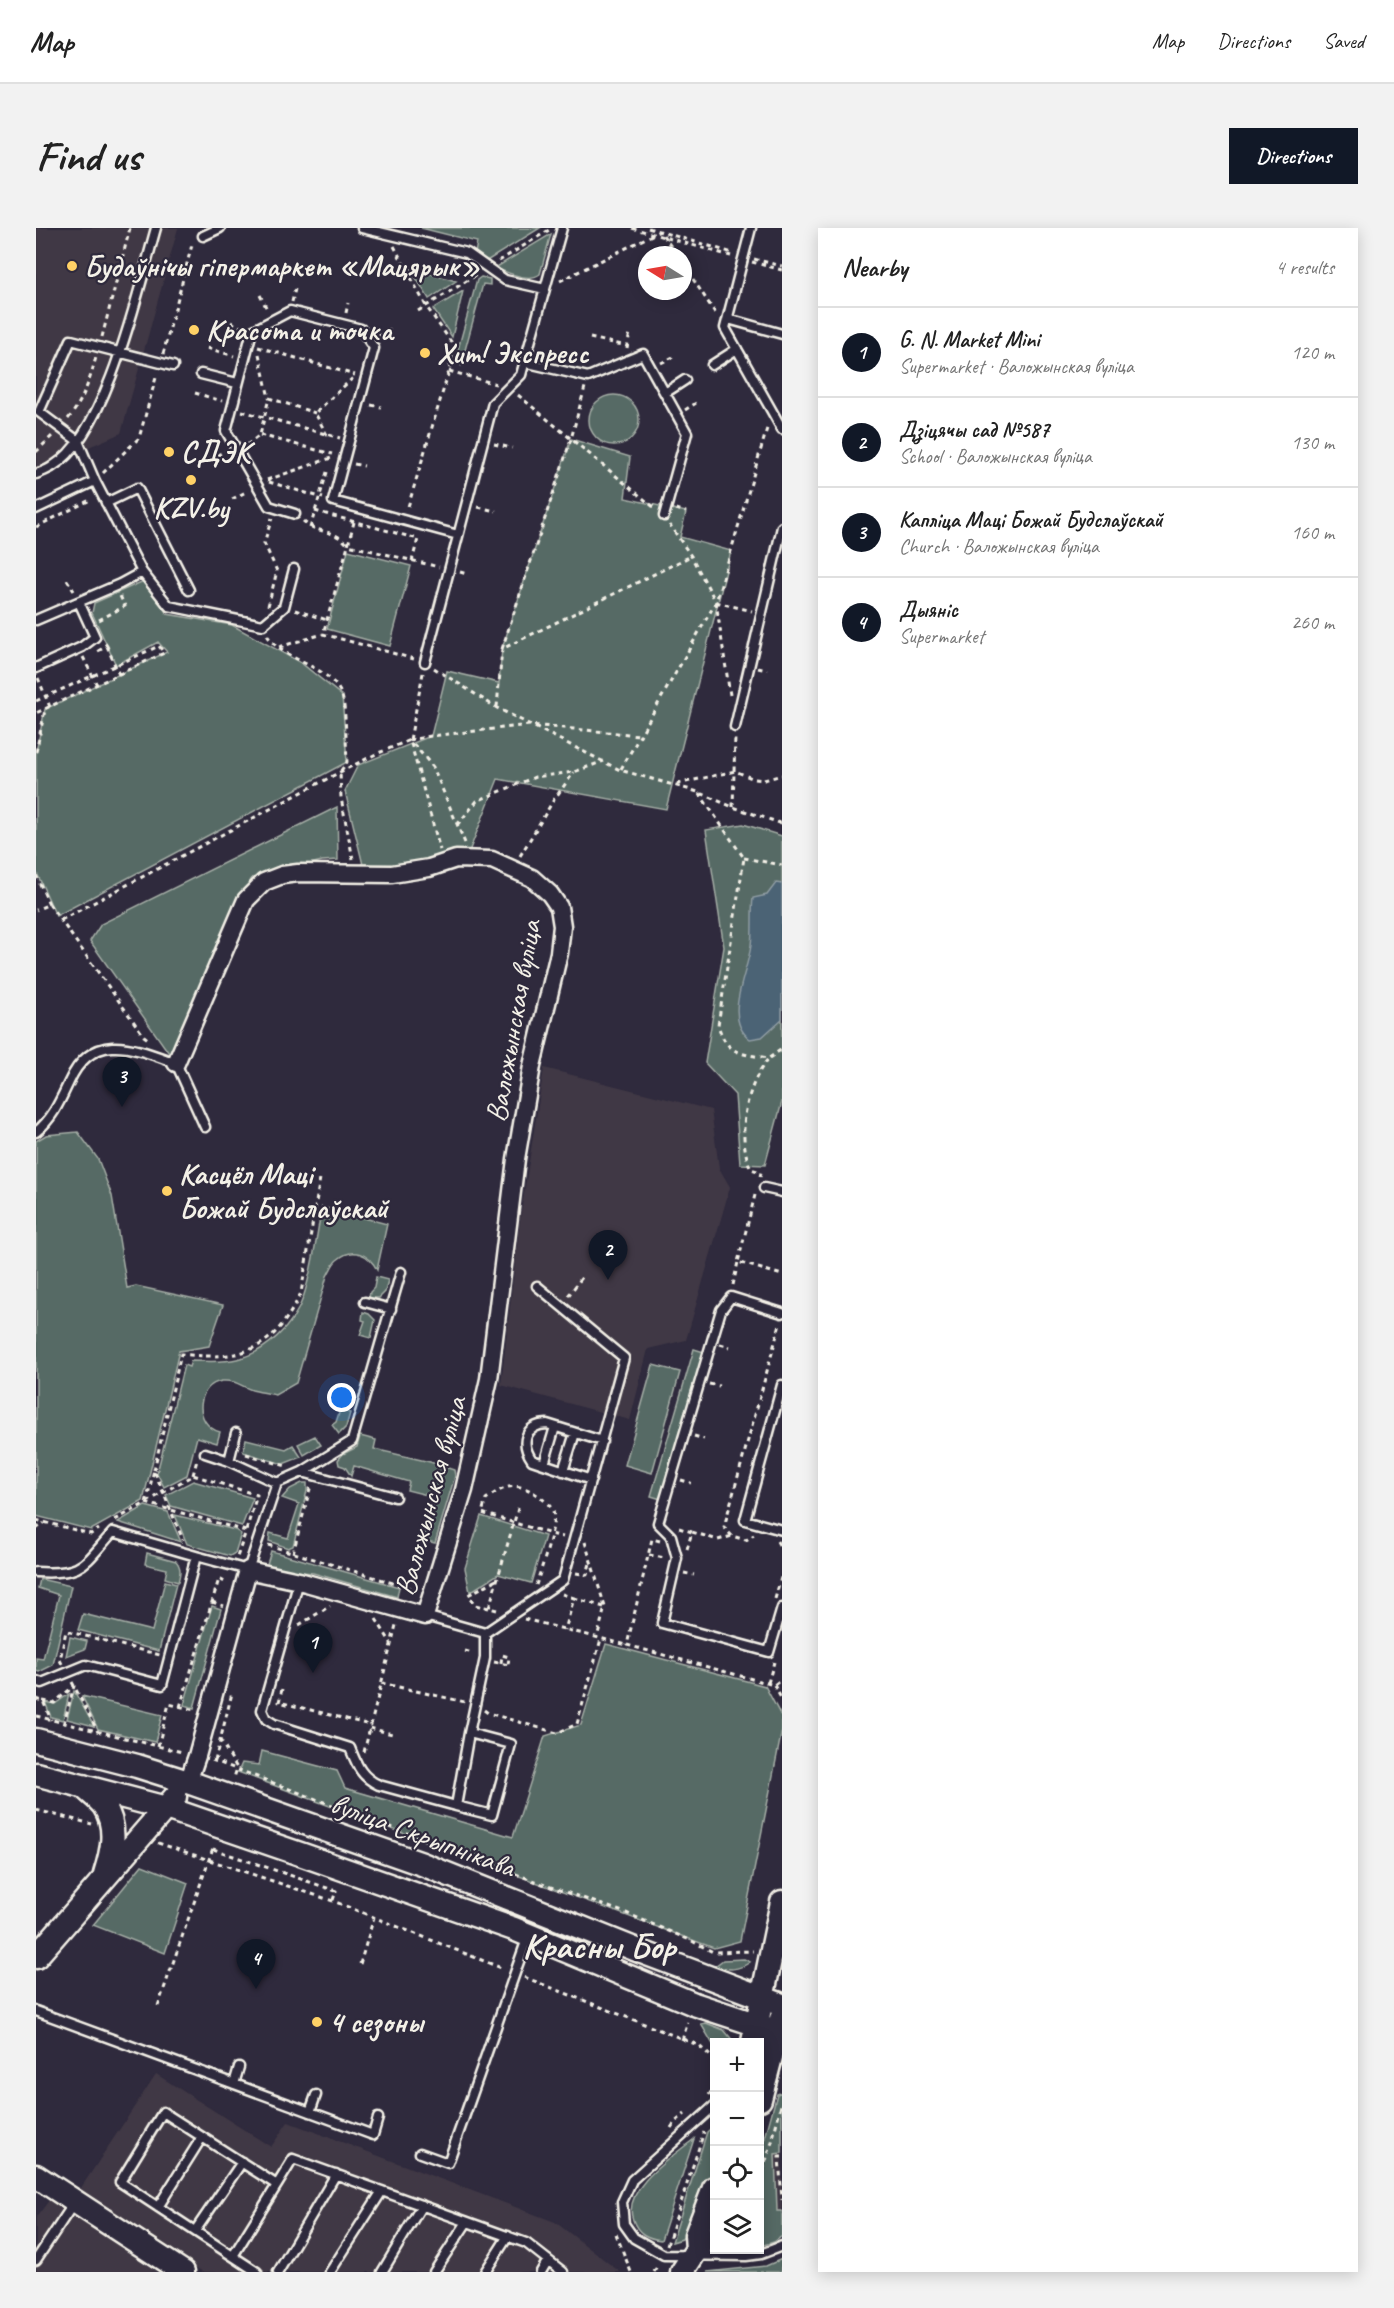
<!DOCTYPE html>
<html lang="en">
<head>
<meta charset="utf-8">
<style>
	body { margin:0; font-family:Caveat,sans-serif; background:#f2f2f2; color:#222 }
	.controls { position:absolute; right:18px; bottom:18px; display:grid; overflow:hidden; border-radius:0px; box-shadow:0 3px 15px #0003 }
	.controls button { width:54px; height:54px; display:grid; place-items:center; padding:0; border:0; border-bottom:2px solid #e0e0e0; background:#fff; color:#222; font:30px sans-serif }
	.compass { position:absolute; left:602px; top:18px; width:54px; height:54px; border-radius:50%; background:#fff; box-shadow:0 3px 15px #0003; rotate:281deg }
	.you { position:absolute; left:306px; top:1170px; width:21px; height:21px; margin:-15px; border:4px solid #fff; border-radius:50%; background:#1a73e8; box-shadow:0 0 0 9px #1a73e833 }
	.badge { display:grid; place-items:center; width:39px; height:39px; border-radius:50%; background:#111827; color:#fff; font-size:20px; font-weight:700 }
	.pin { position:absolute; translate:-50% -50px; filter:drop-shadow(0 2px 3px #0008) }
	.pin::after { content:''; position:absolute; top:32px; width:21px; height:18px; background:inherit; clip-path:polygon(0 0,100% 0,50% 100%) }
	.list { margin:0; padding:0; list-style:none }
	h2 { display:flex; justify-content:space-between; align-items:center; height:78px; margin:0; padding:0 24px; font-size:26px }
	h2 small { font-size:20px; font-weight:400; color:#767676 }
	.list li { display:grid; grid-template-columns:39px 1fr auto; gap:18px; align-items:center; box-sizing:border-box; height:90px; padding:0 24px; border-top:2px solid #e0e0e0 }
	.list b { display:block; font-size:22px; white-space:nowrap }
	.list p { margin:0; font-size:20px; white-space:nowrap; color:#767676 }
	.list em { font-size:20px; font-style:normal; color:#767676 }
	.icon { flex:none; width:33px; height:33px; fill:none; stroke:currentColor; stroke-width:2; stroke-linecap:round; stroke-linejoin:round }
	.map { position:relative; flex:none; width:746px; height:2044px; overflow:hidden; border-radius:0px }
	header { display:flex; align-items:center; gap:36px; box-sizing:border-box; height:84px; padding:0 30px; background:#fff; border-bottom:2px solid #e0e0e0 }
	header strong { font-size:28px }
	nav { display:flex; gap:33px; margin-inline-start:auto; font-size:21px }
	.intro { display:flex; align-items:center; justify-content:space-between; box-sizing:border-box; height:144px; padding:0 36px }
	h1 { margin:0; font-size:42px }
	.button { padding:15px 27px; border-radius:0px; background:#111827; color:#fff; font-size:21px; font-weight:700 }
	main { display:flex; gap:36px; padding:0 36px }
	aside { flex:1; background:#fff; border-radius:0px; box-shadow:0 3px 15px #0003 }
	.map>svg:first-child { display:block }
	.built { fill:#413945 }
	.green { fill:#566a65; stroke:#a5aea6; stroke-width:1.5 }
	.water { fill:#4b6375; stroke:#8f9ca3; stroke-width:1.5 }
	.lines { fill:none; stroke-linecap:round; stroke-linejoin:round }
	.lane-casing { stroke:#f4f1e8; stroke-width:13 }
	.street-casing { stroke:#f4f1e8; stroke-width:21 }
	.secondary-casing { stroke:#f4f1e8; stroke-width:27 }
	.path { stroke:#f4f1e8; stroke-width:3; stroke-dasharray:4.5 4.5; stroke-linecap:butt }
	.lane { stroke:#2f2a3d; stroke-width:8 }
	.street { stroke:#2f2a3d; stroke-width:16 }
	.secondary { stroke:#2f2a3d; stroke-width:22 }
	.poi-dot { fill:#ffd166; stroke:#2f2a3d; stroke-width:2 }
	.labels { text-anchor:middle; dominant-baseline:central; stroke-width:4.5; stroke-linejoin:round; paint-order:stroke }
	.poi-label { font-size:30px; font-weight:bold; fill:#f4f1e8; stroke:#2f2a3d; text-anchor:start }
	.street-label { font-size:30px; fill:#f4f1e8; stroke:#2f2a3d }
	.district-label { font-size:36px; font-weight:bold; fill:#f4f1e8; stroke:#2f2a3d }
</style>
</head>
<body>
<header>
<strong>Map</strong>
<nav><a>Map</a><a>Directions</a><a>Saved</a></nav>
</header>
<div class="intro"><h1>Find us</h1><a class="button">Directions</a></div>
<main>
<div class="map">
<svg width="746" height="2044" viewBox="0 0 746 2044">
	<rect width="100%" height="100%" fill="#2f2a3d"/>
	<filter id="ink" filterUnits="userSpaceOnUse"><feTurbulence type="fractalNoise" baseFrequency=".0167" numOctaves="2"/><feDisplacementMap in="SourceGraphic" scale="12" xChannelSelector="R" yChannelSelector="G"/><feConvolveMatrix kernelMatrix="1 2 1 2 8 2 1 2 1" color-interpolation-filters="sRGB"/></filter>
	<g filter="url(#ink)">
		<path class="built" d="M0,0h142l-57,205 -85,37z
			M508,840l167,42 8,58 11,19 -44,153 -38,9 -18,71 -129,-35 19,-166z
			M120,1846l115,73 17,-25 267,100 65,50h-417l-124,-81z
			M746,1925v58h-5l-2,-57z
			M14,1971l107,73h-121v-54z"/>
		<path class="green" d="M385,0h119l-55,34 -10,-8 2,-12z
			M515,6l-11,40c-12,9 -32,-2 -45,-6z
			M374,40l46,13 -27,18z
			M445,49l9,2v6l-7,-1 -22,81 -4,-12 20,-73z
			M427,63l-11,46 -19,-28z
			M553 192a25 25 0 1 1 50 0a25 25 0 1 1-50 0Z
			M535,211l59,18 -5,41 61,14 -6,25 51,14 -65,258 -168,-30 -32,80 -101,14 -20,-82 13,-26 73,-29 16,-65 52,12 3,-34z
			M312,322l63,16 -21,80 -63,-17z
			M110,352l21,34 65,11 69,38 41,33 5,66 -291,154 -20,-45v-119l9,-43 122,-57 -9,-10 -42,23 -24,-52 2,-10z
			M301,579l1,53 -16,1 -70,17 -19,37 -62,141 -81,-115 11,-17z
			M707,596l39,12v266l-17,63 -25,-1 -5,-69 -30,-32 19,-116 -18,-117z
			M42,904l20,27 14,37 15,92 9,-2 87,19 -14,41 -30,5 -36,150 -52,29 -55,-14v-375l10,-6z
			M286,979l65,17 -10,46c-8,-16 -24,-24 -40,-10 -4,3 -7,11 -10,16l-31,107 -21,12c-7,-2 -15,-3 -23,-5 -12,-4 -15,-10 -30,-9 -25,3 -30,43 -2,51l-3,11 -20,-6 -10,38 -23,12 -7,-14 27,-108 5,2 2,-6c15,0 31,2 46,-2 28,-6 57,-34 66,-61 10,-29 13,-61 19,-91z
			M340,1049l12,3 -3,12 -6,6h-10l1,-6 4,-4z
			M327,1084l6,2 6,6 -4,18 -11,-3 5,-14 -3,-1z
			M658,1121l10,3 -43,147 -10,-3z
			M617,1137l27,7 -28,101 -27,-8z
			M304,1182l10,3 -4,14 -7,7 -7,-9 4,-3z
			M279,1208l6,9 -17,10 -6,-11z
			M324,1208l16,4 -2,9 56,13 24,8 1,6 -20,67 -12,-3 12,-43 -28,-7 2,-8 -55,-16 -3,10 -6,-9 -6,-2 -1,-5 5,-6 14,-7z
			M210,1211l40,10 7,-4 8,12 -18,7 -40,-12z
			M157,1253l60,17 -11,28 -71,-20 -5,-11z
			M266,1255h5v8l-14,55 -5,2 -19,-7 1,-8 18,5 11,-34 -17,-6 8,-9z
			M109,1278l23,6 13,30 -63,-20z
			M139,1287l60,15 6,4 -6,19 -5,3 -43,-12z
			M445,1288l64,20 -14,47 -33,-9 -28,18 -5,-24z
			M235,1323l128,36 -2,10 -84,-24 -43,-4 -3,-5z
			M111,1325l29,8c6,7 4,13 2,21l-13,-4 2,-9 -22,-5z
			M4,1351l31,7 -18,79 -14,7 -3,-1v-13l7,1 16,-64 -21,-7z
			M129,1353l11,3 -17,67 -81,-21 5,-16 69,17z
			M176,1378l9,3 -27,99 -10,-3z
			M34,1409l17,4 -2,8 -19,7z
			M570,1416l159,42 17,32v12l-42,211 -26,7 -476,-176 4,-9 17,2 3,-14 75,20 8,17 168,49 32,-101 36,-11z
			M38,1463l20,35 -27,-7z
			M33,1466l-6,26 -12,-3 -6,-15 10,2z
			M46,1468l80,19 -7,27 -57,-13z
			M106,1637l46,18 -23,70 -72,-28z
			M708,1731l6,3c-12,9 -22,8 -35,4l8,-6z
			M670,1795l18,7 10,12h-20v4l-13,-22z
			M746,1864v61l-7,1 2,57h5v25l-8,6 -14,4v-90l17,-62z
			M678,1898v41l-11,31 -21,41 -10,3 35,-110z
			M658,1911l-33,101c-14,-2 -23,-6 -28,-20 -12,-31 40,-64 61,-81z
			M746,2031v13h-75l59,-6z"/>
		<path class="water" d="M740,655l6,1v135l-20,18 -12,2c-28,-21 -2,-66 1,-94 2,-16 0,-31 2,-47l14,-3z"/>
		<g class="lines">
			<g class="lane-casing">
				<path id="lane" d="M326,0l105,25 38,27 40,9
					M715,0l-26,100 57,101
					M167,8l17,-8
					M692,91l54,15
					M488,134l64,15 55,-23 44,79 -23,83
					M676,137l25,-16
					M137,138l-102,-26 -32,72 39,29 17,40 47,91 27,34 94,19 21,-18 10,-38
					M165,146l36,9
					M629,165l20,-13
					M0,246c5,-2 12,-4 17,-8 54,-32 86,-179 103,-238
					M70,275l31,-15 52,102
					M0,281l59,-28
					M259,286l-26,-8 -43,-75 26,-100 38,-20 71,18 13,19 -41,153 125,34
					M0,392l84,-36 22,-12
					M389,434l68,-259 28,-28 41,-147
					M0,440l46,-21 13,-10 -16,-35
					M699,499l47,-200
					M0,904c17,-14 24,-31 33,-50 24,-53 65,-34 107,-19l29,64
					M728,960l18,4
					M329,1074l26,7
					M746,1085l-51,-16 -10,13 -63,213 13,13 6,22 -15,65 107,29 13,-44
					M746,1157l-37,135 37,10
					M193,1233l7,-28
					M508,1236l11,-37
					M527,1243l12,-38
					M266,1244l93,25
					M555,1252l-59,-20c-12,-17 -7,-35 15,-36l55,17
					M241,1255l25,-11 50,-31 49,-169
					M0,1344c48,3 47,-7 77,-40l83,24
					M263,1353l-37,129 4,9 8,5 76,24c7,17 11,29 29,37l77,21 13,-73 16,-75v-25
					M389,1388l60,17 78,-53 61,-222 -87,-72
					M0,1453l6,2 44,-18 76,20 34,-129 52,14 29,-87 -48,-22 -24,-8
					M420,1578l36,9 19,-71 -42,-11
					M0,1783l337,124 5,-17
					M198,1856l5,-17
					M678,1878l-82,74 -10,22 2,22 10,14 30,17 82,1 15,-2 21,-8
					M274,1884l6,-17
					M384,1925l28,10 80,-227
					M122,1979l44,-70
					M159,2003l47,-69
					M197,2028l44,-71
					M0,2032l38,-57
					M221,2044l-137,-90 43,-70 114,73 16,-26 233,84 37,29
					M242,2044l58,-98
					M294,2044l52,-81
					M346,2044l40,-67
					M398,2044l33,-50
					M449,2044l23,-36
					M505,2044l7,-12"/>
			</g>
			<g class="street-casing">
				<path id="street" d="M140,835l70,-163 18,-18 18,-7 16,-2 94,1 37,-6 27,-9 36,1 40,18 18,16 9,13 3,19 -3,27 -27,113 -16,93 -27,220 -25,111 -39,126 -126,-35 -51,-11 -51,186 -9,26"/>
			</g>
			<g class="secondary-casing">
				<path id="secondary" d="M0,1512l101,26 51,16 234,82 225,90 135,51
					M0,1546l130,34 137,47 211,74 180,75 88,29
					M47,1558c7,7 16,13 21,20 14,21 8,46 1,68
					M0,1729l139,-160
					M717,1814l29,-140
					M724,1871l21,-80
					M0,1948l147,96
					M661,2021l-1,-14 18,-47
					M646,2044l15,-23 9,-9"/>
			</g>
			<path class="path" d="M596,0l99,28
				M612,0l85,25
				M358,18l32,60 28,40 -5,25 -42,139
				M718,31l28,7
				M463,33l50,-31
				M716,34l30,8
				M647,36l33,50
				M524,53l100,-50 17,24
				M224,67l7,14
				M256,74l3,-13
				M382,83l60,-37
				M310,85l2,-10
				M195,94l12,6
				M343,108l11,-7
				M66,109l28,-109
				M554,110l37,8
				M222,119l97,28
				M171,120l27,8
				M591,120l3,-16
				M127,126l30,-113
				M223,126l10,44 46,15
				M625,135l12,-6
				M413,143l47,13
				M159,165l27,8
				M482,167l138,114
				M335,177l10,2
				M649,182l11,-7
				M206,183l98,27
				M32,191c15,-18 22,-39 28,-62
				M224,207l72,19
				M291,207l-12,-22 40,-37
				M458,216l18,4
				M211,217l13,-10 9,-37
				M0,224l17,-17
				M173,232l16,-9
				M318,236l10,2
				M67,245l36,-35 18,-64
				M231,252l64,-22
				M233,254l54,16
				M196,271l16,-8
				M442,279l18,4
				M640,281l10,3
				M279,283l103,28 -6,22
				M267,293c15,14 31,7 45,24l-25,89 91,25
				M318,294l-6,23 91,22
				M0,299l56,-28
				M274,300l18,-59
				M424,344l7,2
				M31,352l7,11
				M680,374l36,9
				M232,378l9,-35 -13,-28 8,-25
				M259,382l32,10
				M63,392l26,-14 -5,-10
				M231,407c18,29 62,28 75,61 4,12 4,51 5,66l-7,10 1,26 12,61
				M71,418l12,29
				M243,419l44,-13
				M466,421l69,-210 14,-52
				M62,423l9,-5 -2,-3
				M47,429l14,28
				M398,440l63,40 123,62 78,22 35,15 47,16 2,4
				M722,440l9,2
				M387,445l-13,67 30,110
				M2,450l12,29
				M694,467l-14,-93 52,-177
				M0,473l123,-55 5,7 -128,60
				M461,479l5,-58 189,-93
				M0,524l9,-42
				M585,541l95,-167 -25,-46 -21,-31
				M641,556l58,-13 19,8 10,1 18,-5
				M663,565l45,65 -26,167c9,30 23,29 51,33l13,-9
				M697,579l2,-70
				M421,597l20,-24 58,-24 39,-5 30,-11
				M429,615l-32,-76 -23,-27 21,-4 99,-11 109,10
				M484,628l33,-55 21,-29
				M708,630l38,7
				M0,647l13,29 -13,6
				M13,676l95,132 5,4
				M25,692l279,-148 36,-18 34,-14
				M724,949l1,-5 -10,-3c-15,-32 -5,-85 18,-111
				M719,967l-17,67 44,13
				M697,1057l5,-23
				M532,1068l15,-20
				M684,1116l10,3
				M673,1156l10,2
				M658,1208l10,3
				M210,1226l40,12
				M118,1242l27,-116c62,7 92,-3 120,-61l19,-115
				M157,1247l4,-15
				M645,1252l10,3
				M111,1274l46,-27 64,20 -11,36
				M110,1275l100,28 -9,26
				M0,1292l55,14 8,-5
				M79,1292l31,-17 8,-33 29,70
				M643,1300l13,4
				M0,1301l8,-6
				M696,1308l-8,-9 56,-203
				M624,1313l-8,-2 -25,106 147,40 8,-6
				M741,1313l5,9
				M549,1314l20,65 -8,31
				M232,1317l148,45
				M651,1321l5,-17 26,8 14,-4 14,4 8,-5
				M257,1325l18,-68
				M613,1327l16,3
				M540,1345l11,2 3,-12
				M648,1345l10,2
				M500,1357c5,-16 21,-59 17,-74 -2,-5 -9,-11 -13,-14 -22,-16 -33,-13 -54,2l-4,14 69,21 12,3
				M526,1366l12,4 -9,32
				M538,1370l30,9
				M739,1371l7,-25
				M176,1374l12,4
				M453,1380l-14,-3 -7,-10 30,-16
				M461,1382l-8,-2 30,-103
				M340,1391l15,24
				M488,1391l103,26
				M263,1397l31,-19
				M269,1421l13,3
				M429,1423l8,2
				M458,1434l15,3
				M465,1435l1,-8 7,2 -1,8
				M26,1436l-2,-4 6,-29 94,24
				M36,1454l26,50
				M345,1455l84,19
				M732,1455l6,-21
				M738,1457l8,15
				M246,1461l-3,13 91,23
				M0,1471l7,2 8,19
				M7,1473l11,2 20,-17 -10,37
				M144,1479l39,-128 8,4
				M448,1482l4,3 69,20 20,-9 24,-85
				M0,1488l146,36
				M334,1500l22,6
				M184,1512l17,28 -3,10
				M122,1518l11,-42 26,6
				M328,1524l32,-127
				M176,1532l333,125 81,28 66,28 21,11 40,-1
				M179,1533l17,-68
				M0,1582l56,14
				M122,1615l175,58 171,68
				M177,1621l123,42 -3,9
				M324,1736l14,-47
				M488,1749l174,68 16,14
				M122,1778l56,-161
				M646,1812l6,-18
				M673,1867l5,-8
				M635,1900l4,-6 10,-8
				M746,1929h-3l3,43
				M724,1951l12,-37 10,-41
				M580,2006l15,38
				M631,2017l37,-113
				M618,2044l4,-7"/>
			<use href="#lane" class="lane"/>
			<use href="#street" class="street"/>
			<use href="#secondary" class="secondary"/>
		</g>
	</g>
	<g class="poi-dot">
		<circle cx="36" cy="38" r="6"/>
		<circle cx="158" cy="102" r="6"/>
		<circle cx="389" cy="125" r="6"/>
		<circle cx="133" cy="224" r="6"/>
		<circle cx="155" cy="252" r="6"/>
		<circle cx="131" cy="963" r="6"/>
		<circle cx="281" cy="1794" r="6"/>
	</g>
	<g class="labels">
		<g class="poi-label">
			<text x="48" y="38">Будаўнічы гіпермаркет «Мацярык»</text>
			<text x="170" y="102">Красота и точка</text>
			<text x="401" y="125">Хит! Экспресс</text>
			<text x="145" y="224">СДЭК</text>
			<text x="155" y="280" text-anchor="middle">KZV.by</text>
			<text x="143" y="946">Касцёл Маці<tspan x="143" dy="34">Божай Будслаўскай</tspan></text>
			<text x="293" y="1794">4 сезоны</text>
		</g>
		<g class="street-label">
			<text transform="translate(477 793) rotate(-80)">Валожынская вуліца</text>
			<text transform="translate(394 1268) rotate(-75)">Валожынская вуліца</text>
			<text transform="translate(387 1607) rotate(20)">вуліца Скрыпнікава</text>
		</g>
		<g class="district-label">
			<text x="563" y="1718">Красны Бор</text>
		</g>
	</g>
</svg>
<div class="controls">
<button>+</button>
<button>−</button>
<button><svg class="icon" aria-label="locate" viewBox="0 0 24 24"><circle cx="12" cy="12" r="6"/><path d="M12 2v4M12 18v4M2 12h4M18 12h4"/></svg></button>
<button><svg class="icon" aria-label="layers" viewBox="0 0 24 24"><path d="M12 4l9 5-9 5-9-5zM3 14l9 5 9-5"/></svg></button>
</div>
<svg class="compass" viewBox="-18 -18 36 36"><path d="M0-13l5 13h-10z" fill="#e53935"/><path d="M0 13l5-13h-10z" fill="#767676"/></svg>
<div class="you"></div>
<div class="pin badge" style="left:277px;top:1445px">1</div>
<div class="pin badge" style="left:572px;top:1052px">2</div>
<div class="pin badge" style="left:86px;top:879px">3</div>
<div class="pin badge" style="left:220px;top:1761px">4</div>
</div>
<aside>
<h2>Nearby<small>4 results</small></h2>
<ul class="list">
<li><span class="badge">1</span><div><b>G. N. Market Mini</b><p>Supermarket · Валожынская вуліца</p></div><em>120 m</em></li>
<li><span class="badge">2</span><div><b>Дзіцячы сад №587</b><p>School · Валожынская вуліца</p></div><em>130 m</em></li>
<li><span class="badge">3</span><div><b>Капліца Маці Божай Будслаўскай</b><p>Church · Валожынская вуліца</p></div><em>160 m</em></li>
<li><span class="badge">4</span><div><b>Дыяніс</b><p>Supermarket</p></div><em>260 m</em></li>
</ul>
</aside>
</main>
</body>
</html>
